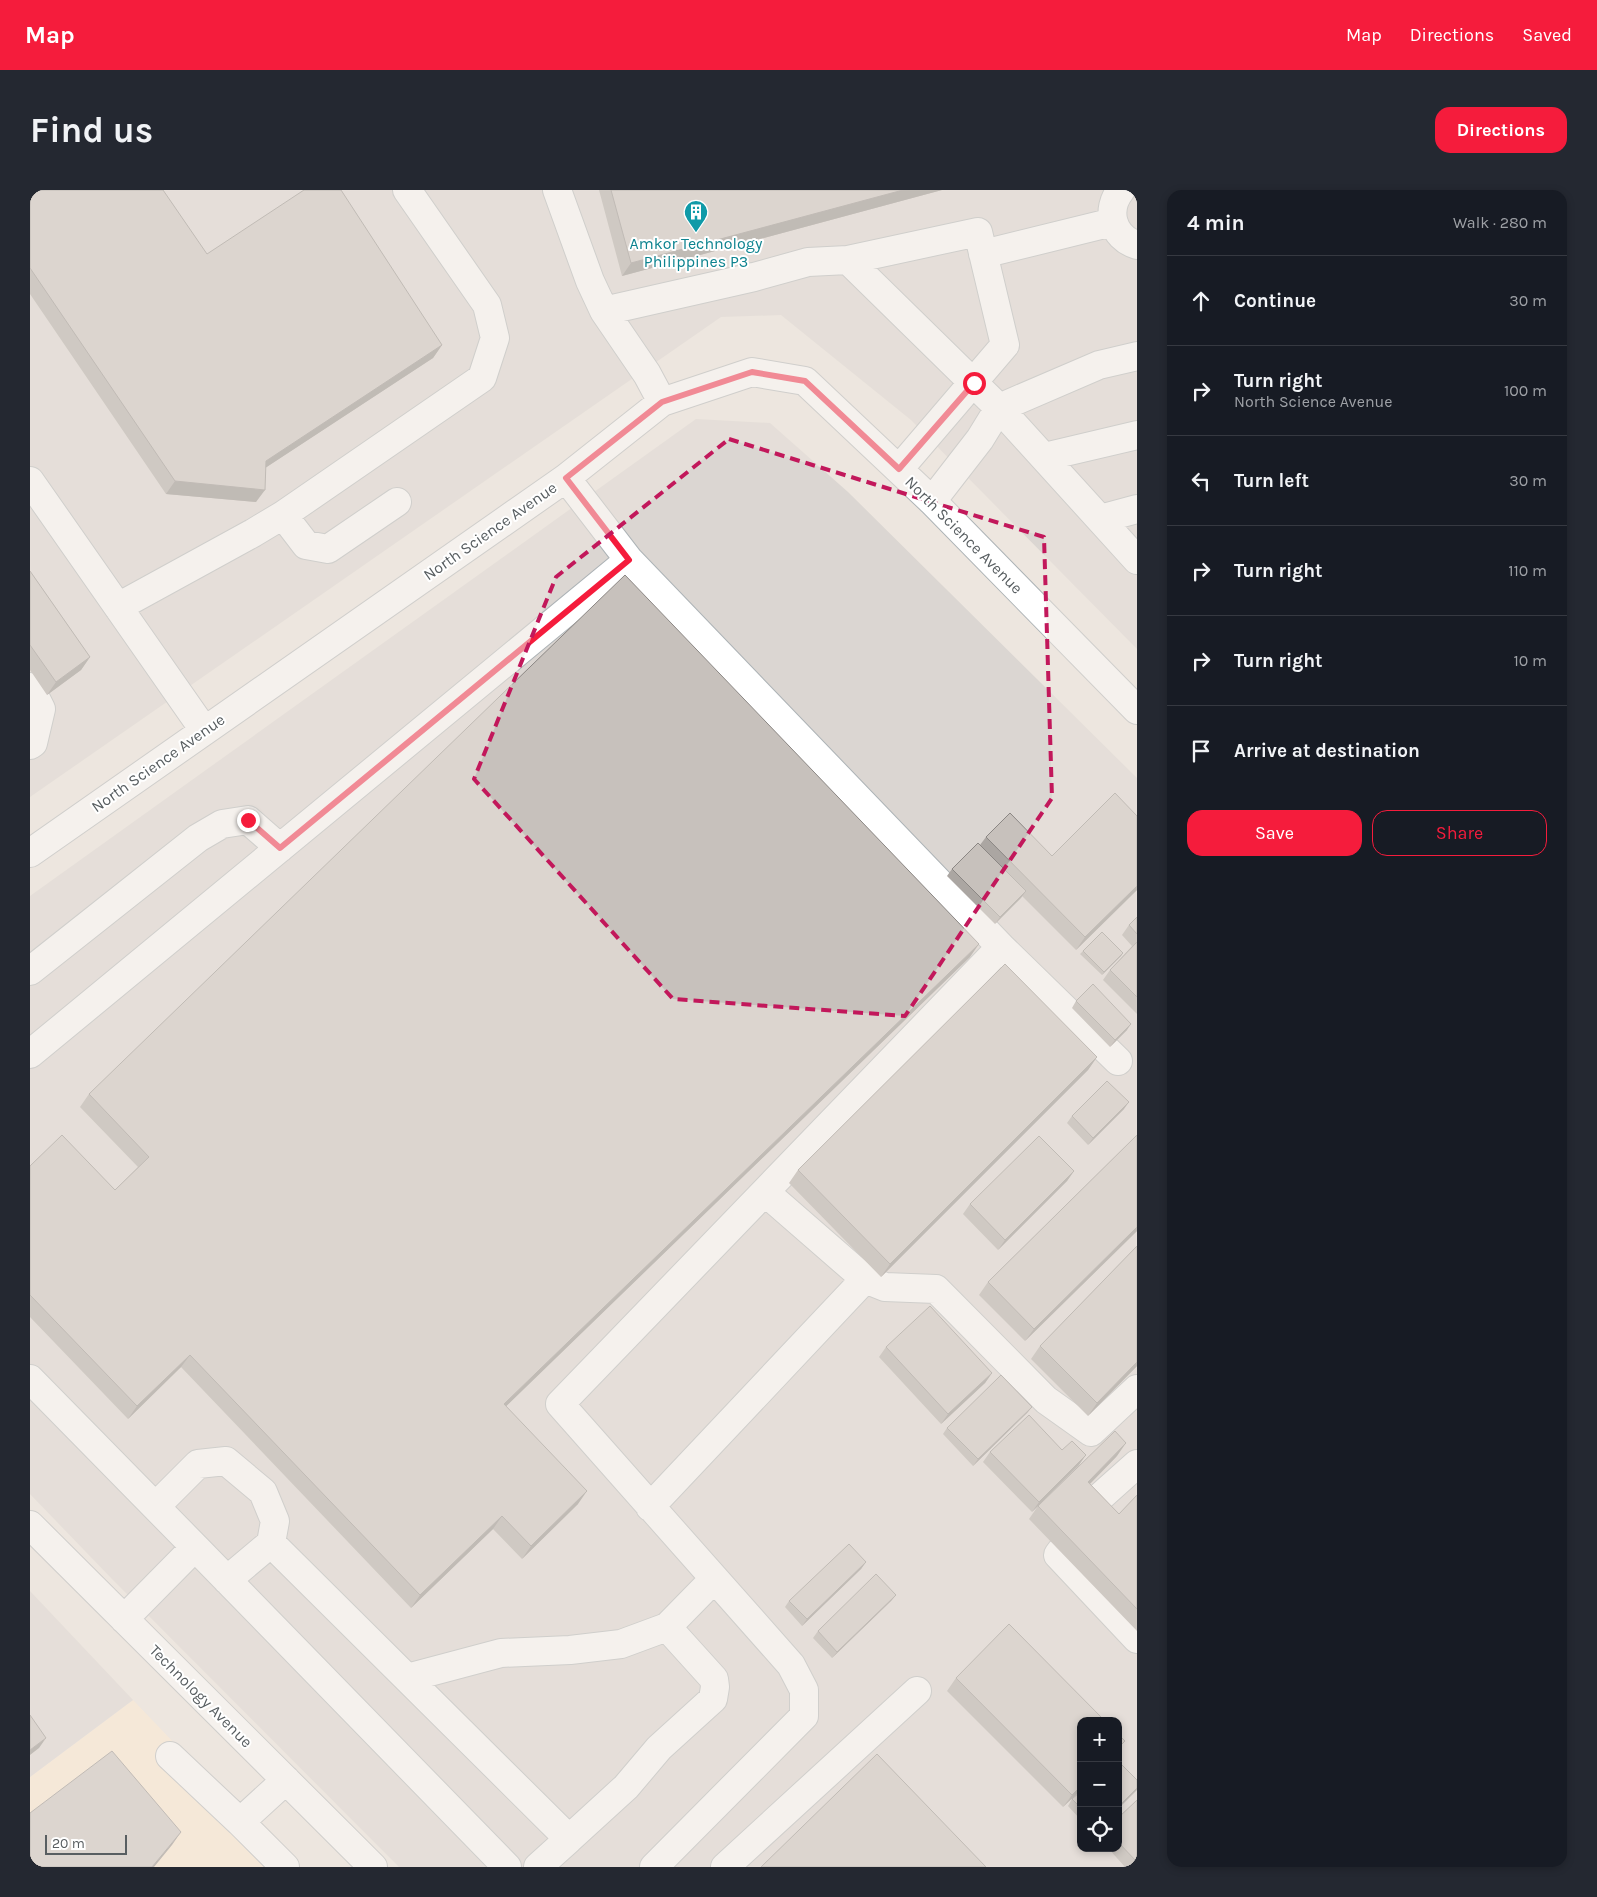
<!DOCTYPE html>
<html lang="en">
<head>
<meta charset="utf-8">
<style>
	body { margin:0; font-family:Karla,sans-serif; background:#242831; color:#f1f3f6 }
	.controls { position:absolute; right:15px; bottom:15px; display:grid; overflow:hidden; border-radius:10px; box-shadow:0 2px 8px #0003 }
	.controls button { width:45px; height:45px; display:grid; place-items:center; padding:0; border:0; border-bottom:1px solid #363941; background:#171b24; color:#f1f3f6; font:25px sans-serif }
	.scale { position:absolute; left:15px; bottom:12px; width:82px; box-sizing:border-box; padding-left:5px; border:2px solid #585e61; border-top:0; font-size:14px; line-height:18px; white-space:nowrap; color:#585e61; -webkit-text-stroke:4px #fff; paint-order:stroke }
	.stop { position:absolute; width:15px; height:15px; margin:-11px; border:4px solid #f51c3c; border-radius:50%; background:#fff }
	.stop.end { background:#f51c3c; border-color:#fff; box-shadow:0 1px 5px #0008 }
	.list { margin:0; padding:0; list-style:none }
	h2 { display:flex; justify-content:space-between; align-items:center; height:65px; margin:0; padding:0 20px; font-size:21px }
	h2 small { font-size:16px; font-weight:400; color:#9ea1a6 }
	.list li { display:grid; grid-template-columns:32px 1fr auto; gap:15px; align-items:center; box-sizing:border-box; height:90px; padding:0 20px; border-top:1px solid #363941 }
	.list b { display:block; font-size:19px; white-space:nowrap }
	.list p { margin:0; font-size:16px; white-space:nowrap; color:#9ea1a6 }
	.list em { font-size:16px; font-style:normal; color:#9ea1a6 }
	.actions { display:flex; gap:10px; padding:15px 20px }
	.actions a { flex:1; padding:11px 0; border:1px solid #f51c3c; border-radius:15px; text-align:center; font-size:18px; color:#f51c3c }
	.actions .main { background:#f51c3c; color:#fff }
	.icon { flex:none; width:28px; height:28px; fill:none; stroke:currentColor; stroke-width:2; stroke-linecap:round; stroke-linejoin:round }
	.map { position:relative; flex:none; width:1107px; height:1677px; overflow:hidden; border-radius:15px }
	header { display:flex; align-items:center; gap:30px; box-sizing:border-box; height:70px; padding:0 25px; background:#f51c3c; color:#fff }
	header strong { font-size:24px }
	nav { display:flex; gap:28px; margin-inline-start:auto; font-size:18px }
	.intro { display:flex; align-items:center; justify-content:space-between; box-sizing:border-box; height:120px; padding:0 30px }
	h1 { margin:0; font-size:35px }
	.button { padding:12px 22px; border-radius:15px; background:#f51c3c; color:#fff; font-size:18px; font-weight:700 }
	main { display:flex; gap:30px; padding:0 30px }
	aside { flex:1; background:#171b24; border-radius:15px; box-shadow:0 2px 8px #0003 }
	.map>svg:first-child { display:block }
	.commercial { fill:#ffead1 }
	.industrial { fill:#dbd6d2; fill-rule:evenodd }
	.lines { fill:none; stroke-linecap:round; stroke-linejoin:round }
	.minor-casing { stroke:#adb3b6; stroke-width:30 }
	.minor { stroke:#fff; stroke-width:28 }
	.wall { fill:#aba6a2 }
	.shaded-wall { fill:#8b8784 }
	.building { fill:#c7c1bc; stroke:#8b8784 }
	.route { stroke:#f51c3c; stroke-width:6 }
	.marked { fill:none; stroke:#c2185b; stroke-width:4; stroke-dasharray:10 6; stroke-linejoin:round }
	.labels { text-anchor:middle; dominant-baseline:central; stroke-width:4; stroke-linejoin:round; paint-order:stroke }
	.culture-label { font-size:16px; fill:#0d838f; stroke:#fff }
	.street-label { font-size:16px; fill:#585e61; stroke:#fff }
</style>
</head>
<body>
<header>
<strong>Map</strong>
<nav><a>Map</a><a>Directions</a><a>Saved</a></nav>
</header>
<div class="intro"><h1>Find us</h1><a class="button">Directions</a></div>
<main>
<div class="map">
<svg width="1107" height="1677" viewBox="0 0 1107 1677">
	<rect width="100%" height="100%" fill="#ede6df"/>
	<path class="commercial" d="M103,1510l160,167h-263v-90z"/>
	<path class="industrial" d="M0,0h1107v459l-226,-229 -130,-105 -60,2 -691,480z
		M666,229l74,4 78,69 289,286v1089h-738l-287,-288 -82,-85v-598zM1051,1531h37v127h-37z
		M0,1401l103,109 -103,77z"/>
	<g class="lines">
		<g class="minor-casing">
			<path id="minor" d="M527,0l33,91 14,30 150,-34 54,-15 40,-2 151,148 138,152
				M1091,0c-16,20 -9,47 16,55
				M953,64l130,-32
				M818,70l130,-28 27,113 -106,124
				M574,121l43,63 15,28
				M1014,267l93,-22
				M536,288l63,82 372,387 -441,457 231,261 13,25v26l-150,151
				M0,291l174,249
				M902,311l48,-62 19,-31 100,-43 38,-9
				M253,325l23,30 22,4 69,-47
				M1070,329l37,-10
				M88,417l135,-74 30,-18 199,-137 13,-40 -8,-33 -80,-115
				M0,497l11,22 -8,34 -3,2
				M0,663l536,-375 96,-76 90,-30 53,9 127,120 205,209
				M971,757l117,114
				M0,781l168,-133 24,-14 26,-4 32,28
				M0,864l599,-494
				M735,1002l100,87 20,8 51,2 110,111 45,32 46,-43
				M0,1189l165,168 -71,72
				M126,1316l42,-42 28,-3 37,31 12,29 -4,22 -44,37
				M620,1317l215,-228
				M1062,1318l8,-11 37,-33
				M0,1335l343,342
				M241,1353l298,296 -31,28
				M165,1357l312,320
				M1031,1361l-3,4 79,84
				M637,1437l47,-48
				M377,1488l94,-25 69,-3 51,-6 46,-17 47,52 1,8 -2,12 -54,49 -33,39 -57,52
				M140,1566l70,66 45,45
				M210,1632l46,-42
				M695,1677l192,-176"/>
		</g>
		<use href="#minor" class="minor"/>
	</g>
	<path class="wall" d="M0,0l177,64 235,91 -9,13 -168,110 -9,34 -90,-8 -136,-200z
		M569,0h343l-320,86z
		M0,381l60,86 -9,13 -34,25 -17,-25z
		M956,647l66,19 85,34 -61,60 -54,-54 -27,28 -48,-48 5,-7 28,-24z
		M1107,727v97l-34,-34 7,-10 22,-24 -10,-11 7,-10z
		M1053,761l40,2 -2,3 -19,19 -22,-21z
		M940,767l-464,449 72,98 -56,55 -29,-30 -82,79 -230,-241 -53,52 -98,-102v-151l85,24 23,-23 -58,-60 9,-13z
		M1046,811l51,29 -17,17 -38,-39z
		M1067,867l-9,13 -207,207 -92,-94 9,-13z
		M1094,919l-36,36 -21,-22 5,-7z
		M1107,945v96l-112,110 -46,-46 9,-13z
		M1044,981l-7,10 -69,69 -35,-36 7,-10z
		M1107,1056v120l-49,50 -57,-57 9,-13z
		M856,1157l106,26 -7,10 -44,41 -62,-67z
		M1002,1217l-5,6 -54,53 -30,-32 4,-6z
		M1032,1260l17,15 -47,47 -49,-50 7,-10z
		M1087,1266l-27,28 29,30 18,-19v136l-108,-112 9,-13z
		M836,1372l-5,7 -59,57 -17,-19 4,-6z
		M866,1405l-5,6 -59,57 -19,-20 5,-7z
		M926,1488l125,112 -18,17 -116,-116z
		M1051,1601v29l-13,-14 4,-7z
		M1107,1610v67h-12l-17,-19h10v-30z"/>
	<path class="shaded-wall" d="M873,0h39l-320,86 9,-13z
		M412,155l-9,13 -177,116 10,-13z
		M145,291l90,9 -9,12 -90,-8z
		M60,467l-9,13 -34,25 9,-13z
		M1107,696v4l-61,60 9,-13z
		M996,701l-5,7 -26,26 5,-7z
		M949,754l-9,13 -475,460 9,-13z
		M1093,763l-2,3 -19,19 2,-3z
		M1101,834l-4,6 -17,17 5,-7z
		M1067,867l-9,13 -207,207 9,-13z
		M1099,912l-5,7 -36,36 5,-7z
		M1044,981l-7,10 -69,69 7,-10z
		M1107,1037v4l-112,110 9,-12z
		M160,1165l-9,12 -53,52 9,-13z
		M1107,1172v4l-49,50 9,-13z
		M962,1183l-7,10 -44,41 7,-10z
		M1002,1217l-5,6 -54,53 5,-7z
		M1096,1253l-9,13 -38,39 9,-13z
		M1056,1265l-7,10 -47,47 7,-10z
		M557,1301l-9,13 -56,55 9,-13z
		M472,1326l-9,13 -82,79 9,-13z
		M836,1372l-5,7 -59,57 5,-7z
		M866,1405l-5,6 -59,57 5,-6z
		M16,1548l-7,10 -9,7v-5z
		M1051,1596v4l-18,17 9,-12z
		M1107,1598v2l-19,19v-2z
		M151,1642l-9,13 -18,22h-2z"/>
	<path class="building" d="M0,0h133l44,64 97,-64h37l101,155 -176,116 -1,29 -90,-9 -145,-213z
		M581,0h292l-272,73z
		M0,381l60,86 -34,25 -26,-37z
		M595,385l354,369 -475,460 83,87 -56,55 -29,-30 -82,79 -230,-240 -53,51 -107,-111v-129l32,-31 53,55 34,-33 -60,-63z
		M1085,603l22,23v70l-52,51 -99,-100 24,-24 42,43z
		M948,653l48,48 -26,26 -48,-48z
		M1107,727v17l-8,-9z
		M1072,742l21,21 -19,19 -21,-21z
		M1107,752v55l-27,-27z
		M975,774l92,93 -207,207 -92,-94z
		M1063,794l38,40 -16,16 -39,-39z
		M1077,891l22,21 -36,36 -21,-22z
		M1107,945v92l-103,102 -46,-47z
		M1009,946l35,35 -69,69 -35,-36z
		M1107,1056v116l-40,41 -57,-57z
		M900,1116l62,67 -44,41 -62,-67z
		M971,1185l31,32 -54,52 -31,-31z
		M999,1225l33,35 10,-9 14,14 -47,47 -49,-50z
		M1085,1241l11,12 -38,39 31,32 18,-19v114l-99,-103z
		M819,1354l17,18 -59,57 -18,-18z
		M846,1384l20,21 -59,57 -19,-21z
		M979,1434l96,97h-24v65l-9,9 -116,-117z
		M0,1525l16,23 -16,12z
		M1088,1544l7,7 -7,7z
		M82,1561l69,81 -29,35h-122v-54z
		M847,1564l109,113h-225z
		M1088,1571l19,19v8l-19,19z
		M1051,1601v17l-9,-9z
		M1107,1610v62l-19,-20v-24z"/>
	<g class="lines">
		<path class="route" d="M218,630l32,28 349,-288 -63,-82 96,-76 90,-30 53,9 94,88 75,-86"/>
	</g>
	<path d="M0 0H1107V1677H0ZM699,249l315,98 8,261 -147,218 -232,-17 -199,-220 82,-202z" fill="#ede6df" fill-opacity=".55" fill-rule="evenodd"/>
	<path class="marked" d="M699,249l315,98 8,261 -147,218 -232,-17 -199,-220 82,-202z"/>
	<defs>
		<g id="building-pin" transform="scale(1.25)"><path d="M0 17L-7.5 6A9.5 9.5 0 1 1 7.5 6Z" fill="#0f9aa8" stroke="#fff"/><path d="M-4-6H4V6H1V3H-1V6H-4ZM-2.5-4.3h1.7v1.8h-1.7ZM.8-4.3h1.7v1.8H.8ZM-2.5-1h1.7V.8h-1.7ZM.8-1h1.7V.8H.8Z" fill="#fff"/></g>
	</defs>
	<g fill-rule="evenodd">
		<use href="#building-pin" x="666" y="22"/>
	</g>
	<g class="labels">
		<g class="culture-label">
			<text x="666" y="53">Amkor Technology<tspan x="666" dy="18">Philippines P3</tspan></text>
		</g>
		<g class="street-label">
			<text transform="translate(460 341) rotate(-35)">North Science Avenue</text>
			<text transform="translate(934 345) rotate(45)">North Science Avenue</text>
			<text transform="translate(128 573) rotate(-35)">North Science Avenue</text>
			<text transform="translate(171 1506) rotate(45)">Technology Avenue</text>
		</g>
	</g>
</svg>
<div class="controls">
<button>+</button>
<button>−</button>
<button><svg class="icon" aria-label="locate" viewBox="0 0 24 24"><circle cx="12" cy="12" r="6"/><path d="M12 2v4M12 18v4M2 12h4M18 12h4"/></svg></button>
</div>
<div class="scale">20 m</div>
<div class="stop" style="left:944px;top:193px"></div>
<div class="stop end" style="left:218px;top:630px"></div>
</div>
<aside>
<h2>4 min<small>Walk · 280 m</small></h2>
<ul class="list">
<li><svg class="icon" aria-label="ahead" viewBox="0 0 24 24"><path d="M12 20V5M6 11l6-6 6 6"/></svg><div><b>Continue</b></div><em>30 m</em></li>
<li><svg class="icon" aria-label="right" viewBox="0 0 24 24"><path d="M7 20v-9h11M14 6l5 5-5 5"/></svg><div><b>Turn right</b><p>North Science Avenue</p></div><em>100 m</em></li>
<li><svg class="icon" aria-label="left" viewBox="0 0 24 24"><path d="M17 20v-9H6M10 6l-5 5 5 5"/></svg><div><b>Turn left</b></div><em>30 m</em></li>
<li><svg class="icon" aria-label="right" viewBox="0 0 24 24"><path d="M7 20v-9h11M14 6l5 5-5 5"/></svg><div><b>Turn right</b></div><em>110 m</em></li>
<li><svg class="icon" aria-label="right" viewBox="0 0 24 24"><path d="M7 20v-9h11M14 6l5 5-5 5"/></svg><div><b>Turn right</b></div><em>10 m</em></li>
<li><svg class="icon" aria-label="arrive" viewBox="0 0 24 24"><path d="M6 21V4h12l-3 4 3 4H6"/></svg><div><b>Arrive at destination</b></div></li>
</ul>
<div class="actions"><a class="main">Save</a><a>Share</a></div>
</aside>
</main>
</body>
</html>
